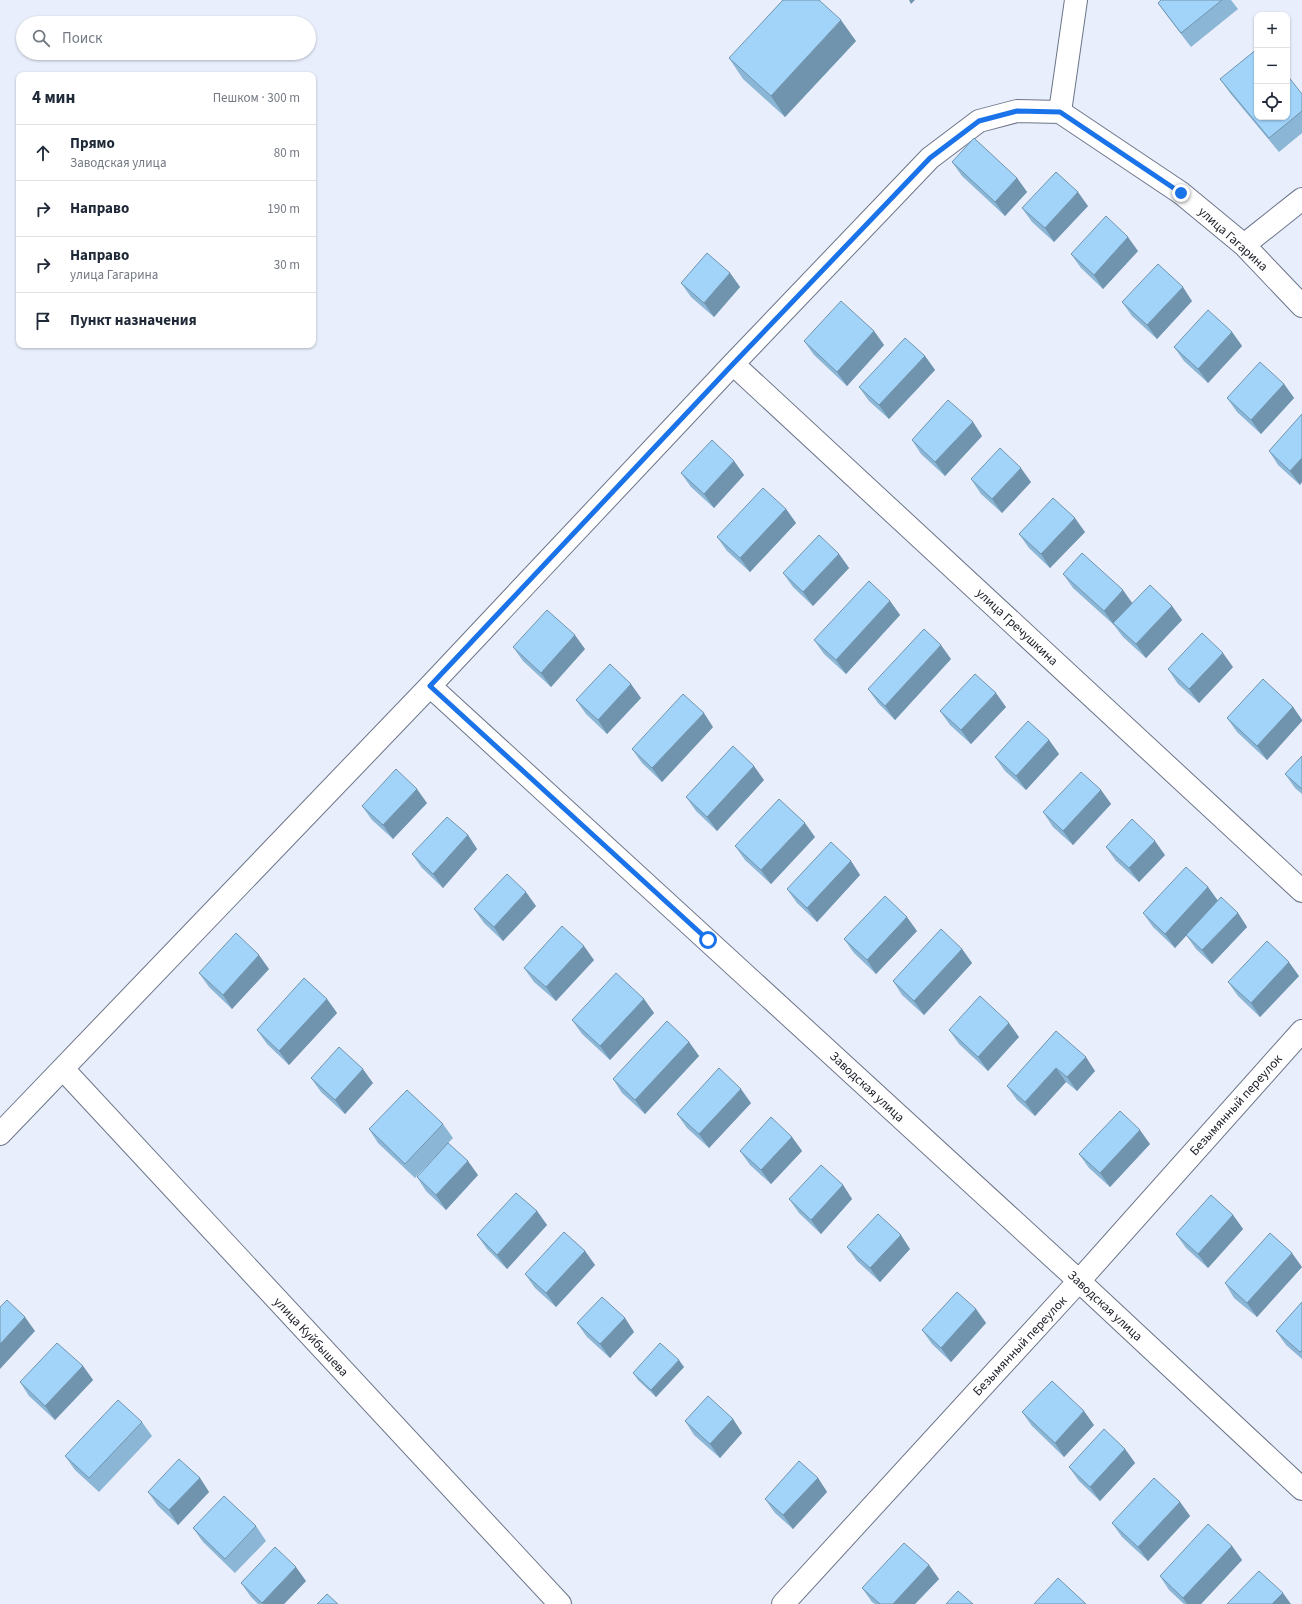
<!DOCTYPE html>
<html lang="ru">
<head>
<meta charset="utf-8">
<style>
	body { margin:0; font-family:"Source Sans 3",sans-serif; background:#f2f2f3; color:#1f2937 }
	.controls { position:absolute; right:12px; top:12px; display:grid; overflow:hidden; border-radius:8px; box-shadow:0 1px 3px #0004 }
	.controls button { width:36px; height:36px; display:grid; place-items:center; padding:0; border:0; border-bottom:1px solid #e0e1e3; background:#fff; color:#1f2937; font:20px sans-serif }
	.stop { position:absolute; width:12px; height:12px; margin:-9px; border:3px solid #1a73e8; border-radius:50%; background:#fff }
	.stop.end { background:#1a73e8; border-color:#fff; box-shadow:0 1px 4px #0008 }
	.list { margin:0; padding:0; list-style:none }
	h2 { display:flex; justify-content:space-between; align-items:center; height:52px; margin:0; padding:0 16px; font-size:17px }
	h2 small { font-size:13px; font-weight:400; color:#747a83 }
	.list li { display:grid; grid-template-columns:26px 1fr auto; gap:12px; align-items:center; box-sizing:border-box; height:56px; padding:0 16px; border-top:1px solid #e0e1e3 }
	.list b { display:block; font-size:15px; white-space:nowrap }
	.list p { margin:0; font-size:13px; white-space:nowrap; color:#747a83 }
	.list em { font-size:13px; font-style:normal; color:#747a83 }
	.icon { flex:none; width:22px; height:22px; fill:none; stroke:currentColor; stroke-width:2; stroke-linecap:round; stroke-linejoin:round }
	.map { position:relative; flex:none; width:1302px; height:1604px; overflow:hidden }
	.search { position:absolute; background:#fff; box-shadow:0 1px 3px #0004; left:16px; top:16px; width:300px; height:44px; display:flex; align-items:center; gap:10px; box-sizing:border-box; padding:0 14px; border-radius:22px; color:#747a83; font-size:15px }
	.panel { position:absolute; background:#fff; box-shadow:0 1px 3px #0004; left:16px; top:72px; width:300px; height:276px; border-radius:8px }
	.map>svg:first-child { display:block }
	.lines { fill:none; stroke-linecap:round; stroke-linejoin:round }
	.minor-casing { stroke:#6d758a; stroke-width:24 }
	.minor { stroke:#fff; stroke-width:22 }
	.wall { fill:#8bb6d6 }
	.shaded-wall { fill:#7194ae }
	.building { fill:#a2d4f9; stroke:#7194ae }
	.route { stroke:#1a73e8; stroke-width:5 }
	.labels { text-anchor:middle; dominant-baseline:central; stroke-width:3; stroke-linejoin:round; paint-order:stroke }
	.street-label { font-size:13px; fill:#20232c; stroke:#fff }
</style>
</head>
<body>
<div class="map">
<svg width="1302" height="1604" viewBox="0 0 1302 1604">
	<rect width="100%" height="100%" fill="#e8eefc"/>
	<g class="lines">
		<g class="minor-casing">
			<path id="minor" d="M1060,112l121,81 63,52 58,61
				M1060,112l16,-112
				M1244,245l58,-46
				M733,364l569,527
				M430,686l649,595 223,208
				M63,1069l497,535
				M0,1134l430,-448 303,-322 197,-206 49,-37 38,-10 43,1
				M783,1604l296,-323 223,-250"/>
		</g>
		<use href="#minor" class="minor"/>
	</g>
	<path class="wall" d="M1161,0h70l7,9 -47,38 -23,-30 -10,-14z
		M856,41l-71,76 -42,-38 -14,-21z
		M1220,79l82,15v39l-23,19 -49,-59z
		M952,162l65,16 10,14 -22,24 -43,-40z
		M1088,206l-34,36 -22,-20 -10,-14z
		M1138,251l-35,38 -22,-21 -10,-14z
		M730,273l10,14 -26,30 -23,-20 -10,-14z
		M1192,301l-35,38 -25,-23 -10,-14z
		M874,331l10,14 -37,41 -33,-31 -10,-14z
		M1232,332l10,14 -34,37 -24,-22 -10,-14z
		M925,356l10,14 -46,49 -20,-18 -10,-14z
		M1284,384l10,14 -33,36 -24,-22 -10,-14z
		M1302,414l-2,71 -22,-20 -9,-14z
		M973,422l9,14 -37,40 -24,-22 -9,-14z
		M734,461l10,14 -30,33 -23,-21 -10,-14z
		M971,479l60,3 -29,31 -21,-19z
		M786,509l10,14 -46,49 -23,-21 -10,-14z
		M1085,532l-35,36 -21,-20 -10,-14z
		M839,554l10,14 -36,38 -20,-19 -10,-14z
		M1063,574l69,29 40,3 10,14 -36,38 -23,-21 -9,-12 -41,-37z
		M890,601l10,14 -54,59 -22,-20 -10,-14z
		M513,647l72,2 -34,38 -28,-26z
		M951,659l-56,61 -17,-17 -10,-14z
		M1233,667l-34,36 -21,-19 -10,-15z
		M641,698l-34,36 -21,-20 -10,-14z
		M1006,707l-35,37 -21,-19 -10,-14z
		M1293,707l9,13v1l-35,39 -30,-28 -10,-14z
		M713,727l-51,55 -20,-19 -10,-14z
		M1049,740l10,14 -33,36 -21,-19 -10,-14z
		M1302,756v38l-7,-6 -10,-14z
		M764,780l-47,51 -21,-20 -10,-14z
		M1101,790l10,14 -38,41 -20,-18 -10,-15z
		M427,803l-34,36 -21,-19 -10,-14z
		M468,835l9,14 -34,39 -21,-20 -10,-14z
		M815,837l-44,47 -26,-24 -10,-14z
		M1106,847l59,8 -26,27 -23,-21z
		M851,861l9,14 -43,47 -20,-19 -10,-14z
		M1208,887l10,14 20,12 9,14 -35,37 -16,-15 -10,-14 -11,13 -22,-21 -10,-14z
		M536,906l-33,35 -19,-18 -10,-14z
		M917,931l-41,43 -22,-21 -10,-14z
		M962,949l10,14 -48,52 -22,-20 -9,-14z
		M594,960l-38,41 -22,-19 -10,-14z
		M269,969l-37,40 -23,-22 -10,-14z
		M1299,976l-39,41 -22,-21 -10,-14z
		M327,999l10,14 -48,52 -22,-21 -10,-14z
		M644,999l10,14 -44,47 -28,-26 -10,-14z
		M949,1030l70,7 -31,34 -29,-27z
		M1056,1031l39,40 -18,20 -11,-9 -31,34 -18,-16 -10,-14z
		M689,1042l10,14 -54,58 -23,-21 -9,-14z
		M311,1078l62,5 -28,31 -24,-22z
		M751,1103l-42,45 -22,-20 -10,-14z
		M443,1124l10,14 -38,40 -37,-35 -9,-14z
		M792,1137l10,14 -31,33 -21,-19 -10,-14z
		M1150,1144l-40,43 -21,-19 -10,-14z
		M478,1175l-32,35 -20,-19 -9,-14z
		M843,1185l9,14 -31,35 -22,-21 -10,-14z
		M537,1211l10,14 -40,44 -20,-20 -10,-14z
		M1233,1215l10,14 -35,39 -22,-20 -10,-14z
		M847,1247l63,2 -30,33 -23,-21z
		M585,1251l10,14 -39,42 -21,-19 -10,-14z
		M1302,1267l-45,50 -23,-19 -9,-15z
		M1302,1302v57l-16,-14 -10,-14z
		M976,1309l10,14 -35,39 -19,-18 -10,-14z
		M625,1318l9,14 -24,26 -23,-21 -10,-14z
		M83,1366l10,14 -38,40 -26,-24 -9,-14z
		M684,1367l-28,30 -18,-17 -5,-7z
		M1022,1412l72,13 -30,32 -32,-31z
		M733,1419l9,14 -22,25 -26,-23 -9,-14z
		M142,1422l10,14 -53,56 -24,-22 -10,-14z
		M1125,1449l10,14 -35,38 -21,-20 -10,-14z
		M200,1478l9,14 -31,33 -20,-19 -10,-14z
		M818,1478l9,14 -34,37 -18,-16 -10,-14z
		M1180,1502l10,14 -42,45 -26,-24 -10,-14z
		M256,1526l10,15 -31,32 -32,-31 -10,-14z
		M1232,1546l10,14 -41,44h-17l-15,-14 -9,-14z
		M929,1565l10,14 -24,25h-40l-3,-2 -10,-14z
		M306,1581l-22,23h-26l-7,-7 -10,-14z"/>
	<path class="shaded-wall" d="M909,0h6l-4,4z
		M841,20l15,21 -71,76 -14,-21z
		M1017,178l10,14 -22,24 -10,-14z
		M1078,192l10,14 -34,36 -9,-14z
		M1128,237l10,14 -35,38 -9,-14z
		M730,273l10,14 -26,30 -10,-14z
		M1183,287l9,14 -35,38 -10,-14z
		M874,331l10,14 -37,41 -10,-14z
		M1232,332l10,14 -34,37 -10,-14z
		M925,356l10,14 -46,49 -10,-14z
		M1284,384l10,14 -33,36 -10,-14z
		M973,422l9,14 -37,40 -10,-14z
		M1302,458v24l-2,3 -10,-14z
		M734,461l10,14 -30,33 -10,-14z
		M1021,468l10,14 -29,31 -10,-14z
		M786,509l10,14 -46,49 -10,-14z
		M1075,518l10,14 -35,36 -9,-14z
		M839,554l10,14 -36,38 -10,-14z
		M1123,590l10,14 -19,21 -10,-14z
		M890,601l10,14 -54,59 -10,-14z
		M1172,606l10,14 -36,38 -10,-14z
		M575,635l10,14 -34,38 -10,-14z
		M941,645l10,14 -56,61 -10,-14z
		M1223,653l10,14 -34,36 -10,-14z
		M631,684l10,14 -34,36 -9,-14z
		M996,693l10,14 -35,37 -10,-14z
		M1293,707l9,13v1l-35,39 -10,-14z
		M704,713l9,14 -51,55 -10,-14z
		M1049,740l10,14 -33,36 -10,-14z
		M754,766l10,14 -47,51 -10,-14z
		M417,789l10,14 -34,36 -10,-14z
		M1101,790l10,14 -38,41 -10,-14z
		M805,823l10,14 -44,47 -10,-14z
		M468,835l9,14 -34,39 -10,-14z
		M1155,841l10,14 -26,27 -10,-14z
		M851,861l9,14 -43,47 -10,-14z
		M1208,887l10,14 -43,47 -10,-14z
		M526,892l10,14 -33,35 -9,-14z
		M1238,913l9,14 -35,37 -10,-14z
		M907,917l10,14 -41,43 -9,-14z
		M584,946l10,14 -38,41 -10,-14z
		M962,949l10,14 -48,52 -10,-14z
		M259,955l10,14 -37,40 -9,-14z
		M1289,962l10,14 -39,41 -9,-14z
		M327,999l10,14 -48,52 -10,-14z
		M644,999l10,14 -44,47 -10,-14z
		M1009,1023l10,14 -31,34 -10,-14z
		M689,1042l10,14 -54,58 -10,-14z
		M1086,1057l9,14 -18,20 -10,-14z
		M1056,1068l10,14 -31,34 -10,-14z
		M363,1069l10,14 -28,31 -10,-14z
		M741,1089l10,14 -42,45 -10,-14z
		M1140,1130l10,14 -40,43 -10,-14z
		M792,1137l10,14 -31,33 -10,-14z
		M468,1161l10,14 -32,35 -10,-15z
		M843,1185l9,14 -31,35 -10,-14z
		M537,1211l10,14 -40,44 -10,-14z
		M1233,1215l10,14 -35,39 -10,-14z
		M901,1235l9,14 -30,33 -10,-14z
		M585,1251l10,14 -39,42 -10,-14z
		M1292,1253l10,14 -45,50 -10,-14z
		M976,1309l10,14 -35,39 -10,-14z
		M25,1317l10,14 -35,38v-25z
		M625,1318l9,14 -24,26 -10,-14z
		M679,1360l5,7 -28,30 -5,-7z
		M83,1366l10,14 -38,40 -10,-14z
		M1084,1411l10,14 -30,32 -9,-14z
		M733,1419l9,14 -22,25 -10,-14z
		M1125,1449l10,14 -35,38 -10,-14z
		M200,1478l9,14 -31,33 -9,-15z
		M818,1478l9,14 -34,37 -10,-14z
		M1180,1502l10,14 -42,45 -10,-14z
		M1232,1546l10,14 -41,44h-14l-4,-6z
		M929,1565l10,14 -24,25h-22z
		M296,1567l10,14 -22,23h-21l-1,-1z
		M1283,1593l8,11h-19z"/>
	<path class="building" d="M783,0h36l22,20 -70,76 -42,-38z
		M1161,0h61l-41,33 -23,-30z
		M1257,49v68h30v-42l15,19v17l-33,27 -49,-59z
		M974,138l43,40 -22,24 -43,-40z
		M1056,172l22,20 -33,36 -23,-20z
		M1106,216l22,21 -34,38 -23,-21z
		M707,253l23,20 -26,30 -23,-20z
		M1158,264l25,23 -36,38 -25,-23z
		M841,301l33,30 -37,41 -33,-31z
		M1208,310l24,22 -34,37 -24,-22z
		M905,338l20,18 -46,49 -20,-18z
		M1260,362l24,22 -33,36 -24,-22z
		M948,400l25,22 -38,40 -23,-22z
		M1302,414v44l-12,13 -21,-20z
		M712,440l22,21 -30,33 -23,-21z
		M1000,448l21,20 -29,31 -21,-20z
		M763,488l23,21 -46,49 -23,-21z
		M1053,498l22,20 -34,36 -22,-20z
		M819,535l20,19 -36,38 -20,-19z
		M1082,553l41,37 -19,21 -41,-37z
		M869,581l21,20 -54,59 -22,-20z
		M1150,585l22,21 -36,38 -23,-21z
		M547,610l28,25 -34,38 -28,-26z
		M924,629l17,16 -56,61 -17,-17z
		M1202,633l21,20 -34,36 -21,-20z
		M610,664l21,20 -33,36 -22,-20z
		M975,674l21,19 -35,37 -21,-19z
		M1263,679l30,28 -36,39 -30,-28z
		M683,694l21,19 -52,55 -20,-19z
		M1028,721l21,19 -33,36 -21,-19z
		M733,746l21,20 -47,51 -21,-20z
		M1302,756v33l-17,-15z
		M396,769l21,20 -34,36 -21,-19z
		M1081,772l20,18 -38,41 -20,-19z
		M779,799l26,24 -44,47 -26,-24z
		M447,817l21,18 -35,39 -21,-20z
		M1132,819l23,22 -26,27 -23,-21z
		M831,842l20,19 -44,47 -20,-19z
		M1186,867l22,20 -43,47 -22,-21z
		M507,874l19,18 -32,35 -20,-18z
		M885,896l22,21 -40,43 -23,-21z
		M1221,897l17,16 -36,37 -16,-15z
		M562,926l22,20 -38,41 -22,-19z
		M941,929l21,20 -48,52 -21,-20z
		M236,933l23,22 -36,40 -24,-22z
		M1267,941l22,21 -38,41 -23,-21z
		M616,973l28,26 -44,47 -28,-26z
		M304,978l23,21 -48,52 -22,-21z
		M980,996l29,27 -31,34 -29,-27z
		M667,1021l22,21 -54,58 -22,-21z
		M1056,1031l30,26 -19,20 -11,-9 -31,34 -18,-16z
		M339,1047l24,22 -28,31 -24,-22z
		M719,1068l22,21 -42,45 -22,-20z
		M407,1090l36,34 -38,40 -36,-35z
		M1120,1111l20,19 -40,43 -21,-19z
		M771,1117l21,20 -31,33 -21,-19z
		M448,1143l20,18 -32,34 -19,-18z
		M821,1165l22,20 -32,35 -22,-21z
		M516,1193l21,18 -40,44 -20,-20z
		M1211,1195l22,20 -35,39 -22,-20z
		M878,1214l23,21 -31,33 -23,-21z
		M564,1232l21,19 -39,42 -21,-19z
		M1270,1233l22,20 -45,50 -22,-20z
		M957,1292l19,17 -35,39 -19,-18z
		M602,1297l23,21 -25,26 -23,-21z
		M7,1300l18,17 -25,27v-37z
		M1302,1302v49l-2,1 -24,-21z
		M57,1343l26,23 -38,40 -25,-24z
		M660,1343l19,17 -28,30 -18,-17z
		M1052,1381l32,30 -29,32 -33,-31z
		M708,1396l25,23 -23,25 -25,-23z
		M118,1400l24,22 -53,56 -24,-22z
		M1104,1429l21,20 -35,38 -21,-20z
		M179,1459l21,19 -31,32 -21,-18z
		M799,1461l19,17 -35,37 -18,-16z
		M1154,1478l26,24 -42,45 -26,-24z
		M224,1496l32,30 -31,33 -32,-31z
		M1208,1524l24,22 -49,52 -23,-22z
		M904,1543l25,22 -36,39h-13l-18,-16z
		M275,1547l21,20 -34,36 -21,-20z
		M1259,1571l24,22 -11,11h-45z
		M1058,1578l28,26h-52z
		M958,1591l15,13h-27z
		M327,1594l11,10h-21z"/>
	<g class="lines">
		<path class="route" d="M708,940l-278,-254 303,-322 197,-206 49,-37 38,-10 43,1 121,81"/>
	</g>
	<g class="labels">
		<g class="street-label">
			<text transform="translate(1233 239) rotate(42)">улица Гагарина</text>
			<text transform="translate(1017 627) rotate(43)">улица Гречушкина</text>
			<text transform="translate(867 1087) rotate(43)">Заводская улица</text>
			<text transform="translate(1236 1105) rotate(-48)">Безымянный переулок</text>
			<text transform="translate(1105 1306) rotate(43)">Заводская улица</text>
			<text transform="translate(311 1337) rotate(47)">улица Куйбышева</text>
			<text transform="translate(1020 1346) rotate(-47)">Безымянный переулок</text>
		</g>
	</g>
</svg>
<div class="controls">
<button>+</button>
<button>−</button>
<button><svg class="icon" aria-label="locate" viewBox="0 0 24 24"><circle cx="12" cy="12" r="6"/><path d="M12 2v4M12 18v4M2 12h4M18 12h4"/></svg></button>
</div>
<div class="stop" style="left:708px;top:940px"></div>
<div class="stop end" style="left:1181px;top:193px"></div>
<div class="search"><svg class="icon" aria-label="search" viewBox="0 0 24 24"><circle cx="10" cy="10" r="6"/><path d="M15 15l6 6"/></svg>Поиск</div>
<section class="panel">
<h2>4 мин<small>Пешком · 300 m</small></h2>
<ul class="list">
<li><svg class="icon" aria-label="ahead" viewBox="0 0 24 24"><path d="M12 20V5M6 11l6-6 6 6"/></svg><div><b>Прямо</b><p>Заводская улица</p></div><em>80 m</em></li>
<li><svg class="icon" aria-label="right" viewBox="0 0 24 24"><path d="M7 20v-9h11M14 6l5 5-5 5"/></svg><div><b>Направо</b></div><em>190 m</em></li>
<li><svg class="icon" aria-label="right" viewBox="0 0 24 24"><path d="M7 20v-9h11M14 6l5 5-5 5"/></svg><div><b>Направо</b><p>улица Гагарина</p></div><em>30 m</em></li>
<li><svg class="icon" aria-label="arrive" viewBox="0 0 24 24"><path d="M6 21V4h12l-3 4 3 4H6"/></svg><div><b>Пункт назначения</b></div></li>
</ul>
</section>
</div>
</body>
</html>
